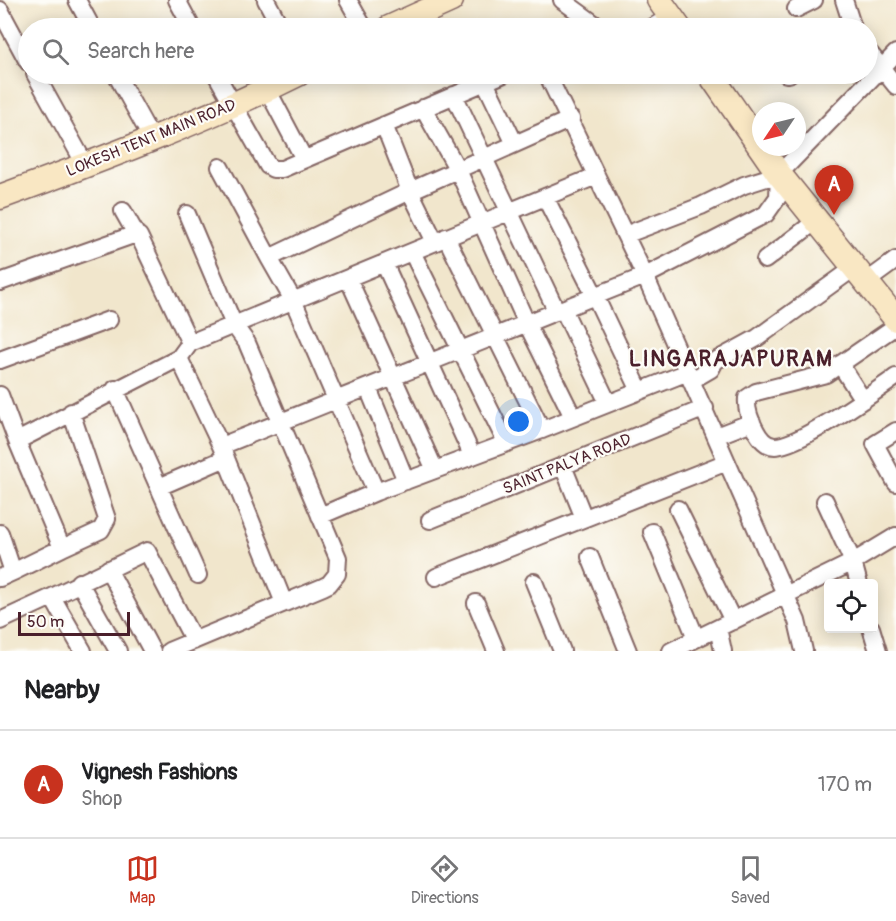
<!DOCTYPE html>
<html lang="en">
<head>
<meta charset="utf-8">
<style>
	body { margin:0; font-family:Pangolin,sans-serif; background:#f2f2f2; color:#202124 }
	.controls { position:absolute; right:18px; bottom:18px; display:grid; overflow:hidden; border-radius:6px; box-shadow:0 3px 15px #0003 }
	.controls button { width:54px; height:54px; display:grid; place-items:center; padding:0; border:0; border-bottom:2px solid #e0e0e0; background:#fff; color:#202124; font:30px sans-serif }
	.compass { position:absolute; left:752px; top:102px; width:54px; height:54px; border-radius:50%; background:#fff; box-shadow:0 3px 15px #0003; rotate:235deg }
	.scale { position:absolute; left:18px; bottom:15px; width:112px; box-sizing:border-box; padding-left:6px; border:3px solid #4a1f2b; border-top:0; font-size:16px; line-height:21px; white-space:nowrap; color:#4a1f2b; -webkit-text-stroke:4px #fdfcf7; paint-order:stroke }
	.you { position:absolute; left:519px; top:422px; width:21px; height:21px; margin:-15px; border:4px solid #fff; border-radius:50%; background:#1a73e8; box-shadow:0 0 0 9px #1a73e833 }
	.badge { display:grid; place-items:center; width:39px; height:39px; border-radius:50%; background:#c8321e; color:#fff; font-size:20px; font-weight:700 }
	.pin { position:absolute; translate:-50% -50px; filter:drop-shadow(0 2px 3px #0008) }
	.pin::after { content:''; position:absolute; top:32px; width:21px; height:18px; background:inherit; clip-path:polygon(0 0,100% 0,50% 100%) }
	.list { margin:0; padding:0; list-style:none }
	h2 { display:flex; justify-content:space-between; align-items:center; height:78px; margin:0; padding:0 24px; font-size:26px }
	h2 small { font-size:20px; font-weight:400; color:#757577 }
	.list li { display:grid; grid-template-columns:39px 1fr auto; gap:18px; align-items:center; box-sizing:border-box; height:108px; padding:0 24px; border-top:2px solid #e0e0e0 }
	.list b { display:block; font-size:22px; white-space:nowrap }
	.list p { margin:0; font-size:20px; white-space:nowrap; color:#757577 }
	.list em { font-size:20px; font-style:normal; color:#757577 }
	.icon { flex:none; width:33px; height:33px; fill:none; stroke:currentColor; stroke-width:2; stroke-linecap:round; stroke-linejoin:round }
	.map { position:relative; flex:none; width:896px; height:651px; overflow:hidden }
	.search { position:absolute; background:#fff; box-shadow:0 3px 15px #0003; left:18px; right:18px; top:18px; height:66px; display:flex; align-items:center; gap:15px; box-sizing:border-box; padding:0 21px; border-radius:33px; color:#757577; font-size:22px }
	.sheet { height:186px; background:#fff }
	nav { display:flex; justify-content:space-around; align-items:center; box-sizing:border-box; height:84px; border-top:2px solid #e0e0e0; background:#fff; font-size:16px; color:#757577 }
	nav a { display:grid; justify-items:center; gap:3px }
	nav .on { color:#c8321e }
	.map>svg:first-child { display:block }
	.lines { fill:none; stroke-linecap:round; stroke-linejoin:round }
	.lane-casing { stroke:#846563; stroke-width:11 }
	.street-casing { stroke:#846563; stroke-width:20 }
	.secondary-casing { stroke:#846563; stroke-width:27 }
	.lane { stroke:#fff; stroke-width:8 }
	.street { stroke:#fff; stroke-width:16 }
	.secondary { stroke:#f9e7c3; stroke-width:24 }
	.labels { text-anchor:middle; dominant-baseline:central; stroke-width:4.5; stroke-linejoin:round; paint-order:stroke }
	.street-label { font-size:16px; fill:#4a1f2b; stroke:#fdfcf7 }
	.district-label { font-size:22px; font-weight:bold; letter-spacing:1.5px; fill:#4a1f2b; stroke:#fdfcf7 }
</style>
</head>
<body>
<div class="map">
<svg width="896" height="651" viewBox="0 0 896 651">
	<rect width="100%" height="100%" fill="#fdfcf7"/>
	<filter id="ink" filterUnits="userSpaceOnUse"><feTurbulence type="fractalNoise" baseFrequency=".0167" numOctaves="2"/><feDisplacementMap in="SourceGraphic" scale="12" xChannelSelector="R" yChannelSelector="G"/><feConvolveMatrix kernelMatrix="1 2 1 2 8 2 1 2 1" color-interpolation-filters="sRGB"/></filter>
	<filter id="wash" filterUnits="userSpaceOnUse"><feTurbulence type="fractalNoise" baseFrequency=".008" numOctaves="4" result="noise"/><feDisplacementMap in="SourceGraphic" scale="24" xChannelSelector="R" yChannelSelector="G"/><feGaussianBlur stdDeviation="1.35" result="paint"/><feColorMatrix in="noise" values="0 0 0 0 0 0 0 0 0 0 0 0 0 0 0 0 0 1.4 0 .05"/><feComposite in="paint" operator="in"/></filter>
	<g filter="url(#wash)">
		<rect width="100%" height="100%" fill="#f1e6cc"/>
	</g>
	<g filter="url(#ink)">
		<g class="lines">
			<g class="lane-casing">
				<path id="lane" d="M643,28l25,-15"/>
			</g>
			<g class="street-casing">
				<path id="street" d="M77,0l15,28
					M177,0l15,28
					M266,0l15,28
					M348,0l16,28
					M562,0l38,28
					M844,0l9,28
					M796,9l18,-9
					M0,10l28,52
					M868,51l28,35
					M35,74l51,92
					M116,74l36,65
					M216,74l52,92 5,3h9l222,-95
					M547,74l98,202 152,345 7,30
					M786,74h3
					M485,82l30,62
					M267,89l37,70
					M454,95l103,217
					M423,108l35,62 69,154 46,93
					M384,125l26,66 25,51
					M220,167l49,91
					M545,197l50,99 45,95
					M123,211l13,23
					M625,235l76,-29 43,-21 35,-11
					M446,237l96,193
					M412,252l94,190
					M765,260l51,-39
					M384,263l88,192
					M348,278l87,192
					M0,282l136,-48 3,2 51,107
					M866,282l30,-22
					M563,309l45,94
					M896,326l-70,48 -70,18 -9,6c-1,11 3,22 8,31 4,8 10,17 20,17 25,0 98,-53 121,-69
					M0,360l109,-40
					M840,364l23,36
					M692,380l19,-11 4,-8 42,-23 97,-70
					M368,388l38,93
					M115,389l83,186
					M0,395l17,46
					M896,431l-21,13 21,39
					M716,436l36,-14
					M221,446l424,-170 121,-62 12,-17 1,-23 117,-121
					M563,466l21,52
					M159,487l67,-29
					M376,492l-83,-192 -24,-42 141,-67 161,-72
					M825,501l28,61 6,22
					M678,509l55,112
					M320,516l56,-24 166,-62 146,-58
					M430,520l275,-112
					M652,532l44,106
					M0,533l13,39 -13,6
					M62,548l39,-18 6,-11 -36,-107
					M590,557l38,94
					M108,569l44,82
					M13,572l49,-24 -45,-107 162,-83
					M436,577l291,-115
					M79,582l39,69
					M534,582l28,69
					M284,603l-63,-157 -42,-88 11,-15 406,-167
					M476,603l20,48
					M0,621l52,-24
					M718,628l5,23
					M871,628l7,23
					M83,651l-31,-54 95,-46 47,90
					M169,651l154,-64 6,-3 8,-10 1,-16 -91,-215 -13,-18 -47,-111
					M671,651l182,-89 43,-26"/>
			</g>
			<g class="secondary-casing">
				<path id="secondary" d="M659,0l20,28
					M389,28l62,-28
					M710,74l69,100 117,145
					M0,197c101,-37 202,-75 298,-123"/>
			</g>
			<use href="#lane" class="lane"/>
			<use href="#street" class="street"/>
			<use href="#secondary" class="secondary"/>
		</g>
	</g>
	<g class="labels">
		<g class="street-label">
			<text transform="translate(151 138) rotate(-22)">LOKESH TENT MAIN ROAD</text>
			<text transform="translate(567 464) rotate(-22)">SAINT PALYA ROAD</text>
		</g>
		<g class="district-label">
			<text x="731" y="359">LINGARAJAPURAM</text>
		</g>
	</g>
</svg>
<div class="controls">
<button><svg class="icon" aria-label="locate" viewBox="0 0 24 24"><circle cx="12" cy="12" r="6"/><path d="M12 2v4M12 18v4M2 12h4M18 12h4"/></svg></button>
</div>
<svg class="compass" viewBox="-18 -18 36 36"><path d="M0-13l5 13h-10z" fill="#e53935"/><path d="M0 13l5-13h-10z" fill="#757577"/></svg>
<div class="scale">50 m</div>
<div class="you"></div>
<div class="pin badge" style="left:834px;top:215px">A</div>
<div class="search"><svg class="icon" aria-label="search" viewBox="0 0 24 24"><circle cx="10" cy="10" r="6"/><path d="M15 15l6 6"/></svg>Search here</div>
</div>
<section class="sheet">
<h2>Nearby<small></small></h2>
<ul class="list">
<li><span class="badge">A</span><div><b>Vignesh Fashions</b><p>Shop</p></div><em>170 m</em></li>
</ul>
</section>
<nav>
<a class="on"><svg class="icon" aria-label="map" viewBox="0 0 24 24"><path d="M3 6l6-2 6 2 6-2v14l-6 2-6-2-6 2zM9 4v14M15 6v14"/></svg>Map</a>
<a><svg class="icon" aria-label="directions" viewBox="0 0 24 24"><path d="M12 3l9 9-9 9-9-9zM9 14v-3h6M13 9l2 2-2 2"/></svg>Directions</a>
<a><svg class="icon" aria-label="saved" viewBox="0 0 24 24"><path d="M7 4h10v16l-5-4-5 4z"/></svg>Saved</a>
</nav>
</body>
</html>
